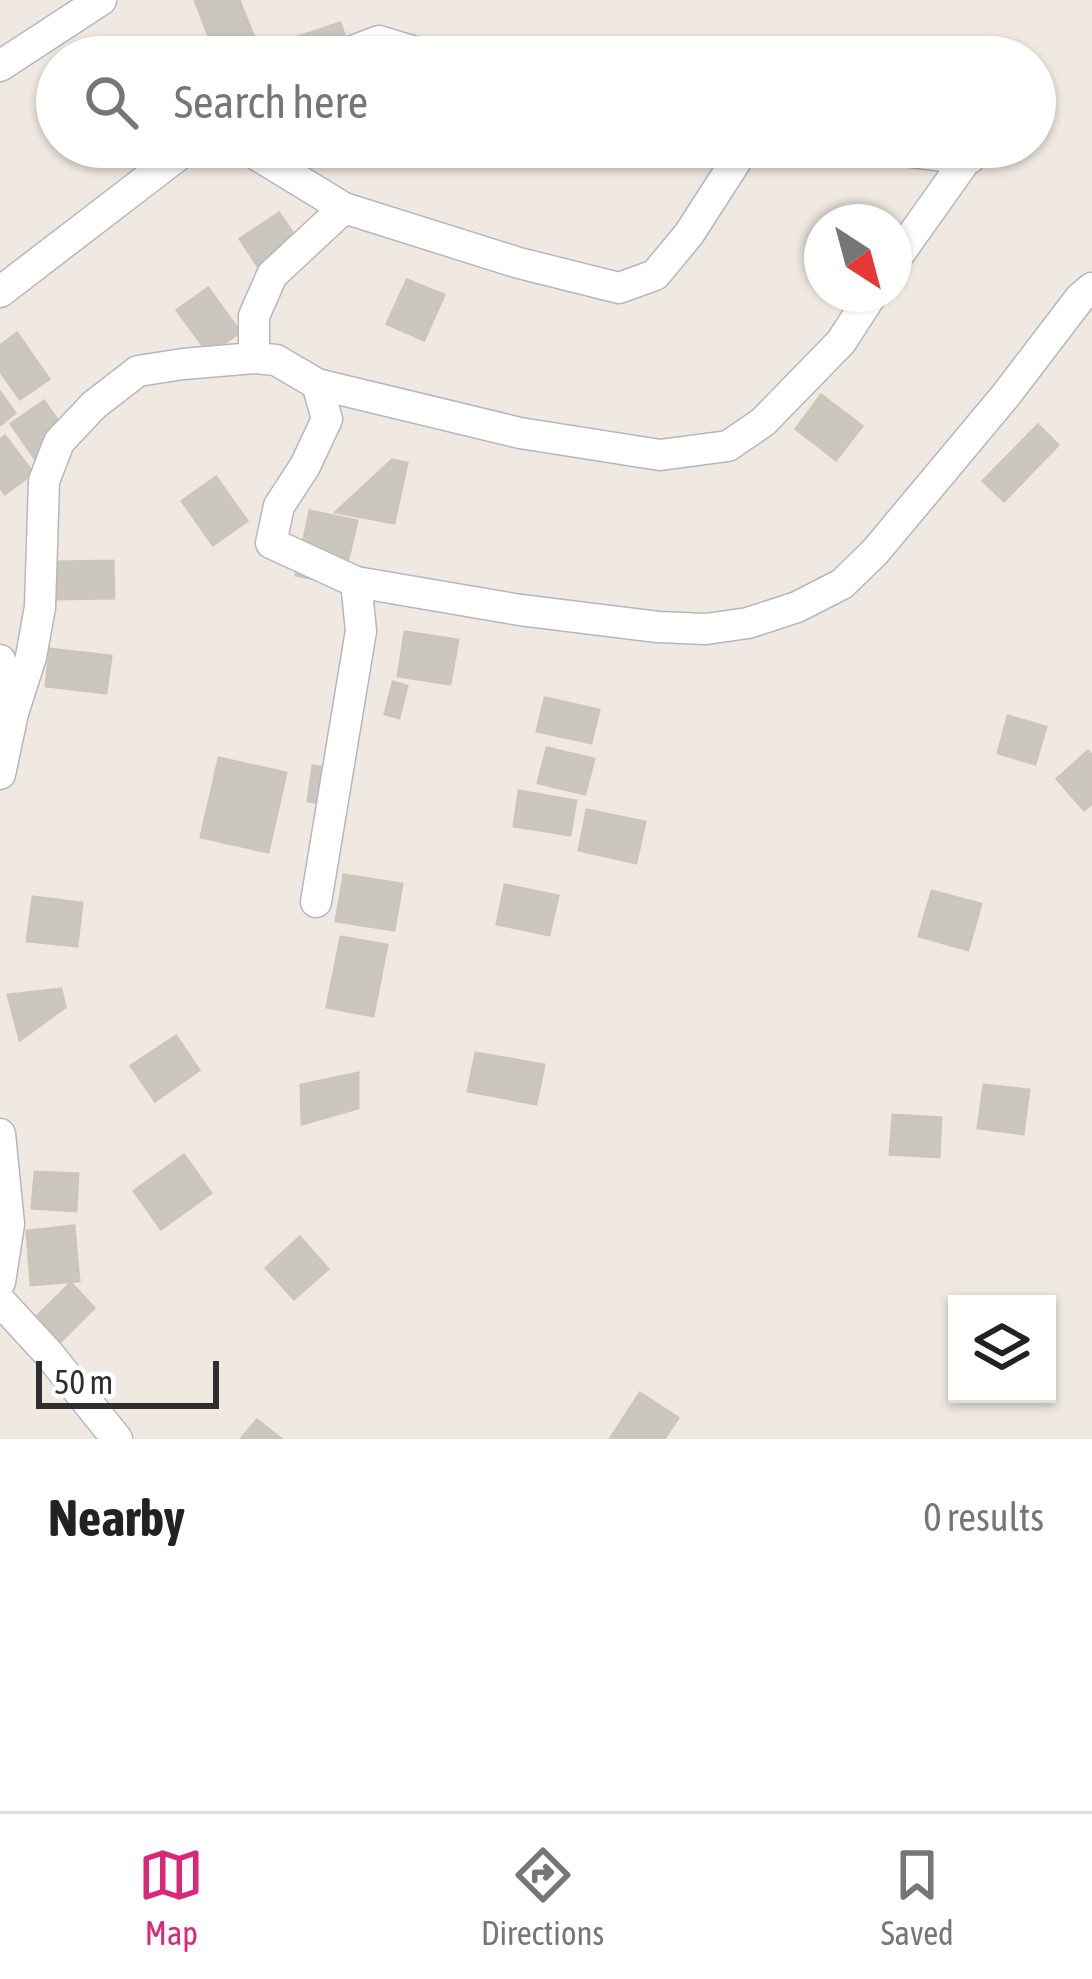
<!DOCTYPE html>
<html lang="en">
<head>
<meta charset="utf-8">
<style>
	body { margin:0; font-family:"Asap Condensed",sans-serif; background:#f6f6f6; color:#222 }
	.controls { position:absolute; right:36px; bottom:36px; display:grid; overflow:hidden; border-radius:0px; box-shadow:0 3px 9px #0004 }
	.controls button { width:108px; height:108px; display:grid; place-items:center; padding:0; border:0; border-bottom:3px solid #e0e0e0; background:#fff; color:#222; font:60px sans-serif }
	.compass { position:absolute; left:804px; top:204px; width:108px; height:108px; border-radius:50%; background:#fff; box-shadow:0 3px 9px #0004; rotate:144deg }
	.scale { position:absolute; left:36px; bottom:30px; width:183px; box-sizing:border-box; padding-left:12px; border:6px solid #2e2e2e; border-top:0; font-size:33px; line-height:42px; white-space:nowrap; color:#2e2e2e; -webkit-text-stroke:9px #fff; paint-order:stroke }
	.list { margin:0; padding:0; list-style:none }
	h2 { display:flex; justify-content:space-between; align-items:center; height:156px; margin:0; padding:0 48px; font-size:51px }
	h2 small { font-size:39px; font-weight:400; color:#767676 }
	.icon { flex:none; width:66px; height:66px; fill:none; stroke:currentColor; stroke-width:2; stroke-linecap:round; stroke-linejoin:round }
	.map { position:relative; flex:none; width:1092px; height:1439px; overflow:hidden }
	.search { position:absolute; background:#fff; box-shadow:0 3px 9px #0004; left:36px; right:36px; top:36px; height:132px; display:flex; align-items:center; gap:30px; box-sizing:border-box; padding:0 42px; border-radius:66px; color:#767676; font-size:45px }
	.sheet { height:372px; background:#fff }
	nav { display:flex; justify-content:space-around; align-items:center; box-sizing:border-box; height:168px; border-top:3px solid #e0e0e0; background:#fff; font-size:33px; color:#767676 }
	nav a { display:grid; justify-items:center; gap:6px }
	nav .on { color:#db2777 }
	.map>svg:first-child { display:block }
	.building { fill:#cbc7bf; stroke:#cbc5ba; stroke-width:3 }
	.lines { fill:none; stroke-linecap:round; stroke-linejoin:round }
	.street-casing { stroke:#b4b7c1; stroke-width:33 }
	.street { stroke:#fff; stroke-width:30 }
</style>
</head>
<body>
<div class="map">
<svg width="1092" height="1439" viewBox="0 0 1092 1439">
	<rect width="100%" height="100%" fill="#efe9e1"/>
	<path class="building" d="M195,0h44l16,40 -39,15z
		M340,23l12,34h-48l-6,-20z
		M279,213l30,44 -40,26 -29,-44z
		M407,280l37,15 -20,45 -37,-16z
		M208,288l32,44 -31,22 -32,-44z
		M17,333l32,46 -29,20 -20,-28v-25z
		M0,392l15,21 -15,12z
		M821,395l41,31 -26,34 -40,-31z
		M44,401l27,39 -33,23 -27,-39z
		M1038,425l20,20 -54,56 -21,-20z
		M5,436l28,37 -28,21 -5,-7v-47z
		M392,460l15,3 -13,60 -58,-11z
		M216,477l31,44 -34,24 -31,-44z
		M310,511l47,10 -15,64 -46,-10z
		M113,561l1,37 -57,1 -1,-37z
		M405,632l53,8 -8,44 -52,-8z
		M50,649l61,7 -5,37 -60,-7z
		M393,682l14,4 -8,32 -14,-4z
		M545,698l54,12 -8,33 -54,-12z
		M1008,716l38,11 -11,37 -37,-11z
		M547,748l47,11 -9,35 -47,-11z
		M1088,751l4,5v47l-8,7 -27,-31z
		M219,758l67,15 -18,79 -67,-15z
		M313,766l28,4 -5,35 -28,-4z
		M519,791l57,10 -6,34 -56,-9z
		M587,810l58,12 -9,41 -57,-13z
		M344,875l58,9 -8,46 -58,-9z
		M505,885l53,11 -9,39 -52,-11z
		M932,891l49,13 -13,46 -49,-14z
		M33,897l49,6 -5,43 -50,-5z
		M341,937l46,8 -14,71 -46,-9z
		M61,989l4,18 -45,33 -12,-45z
		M176,1036l23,34 -44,31 -24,-35z
		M476,1053l68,12 -8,39 -68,-13z
		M358,1073v35l-56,16 -1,-39z
		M984,1085l45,5 -6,44 -45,-6z
		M893,1115l48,3 -2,39 -49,-3z
		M184,1155l27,38 -50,36 -27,-38z
		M35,1172l43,2 -2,37 -44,-3z
		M74,1226l5,55 -48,4 -4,-54z
		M300,1237l28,32 -34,30 -28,-31z
		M71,1283l23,25 -40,40 -24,-25z
		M640,1393l38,25 -14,21h-54z
		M257,1420l24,19h-40z"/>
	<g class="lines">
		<g class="street-casing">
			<path id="street" d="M337,57l42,-16 53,16
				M0,66l101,-66
				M244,147l100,61 175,55 100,25 36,-13 34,-41 56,-87
				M871,147l98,12
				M894,261l81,-114
				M0,292l189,-145
				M254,358v-42l18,-41 72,-67
				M317,384l10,35 -22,47 -26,40 -8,37 85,39 164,28 138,17 48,2 42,-6 49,-16 45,-23 33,-32 131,-157 74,-97 12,-10
				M0,660l13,53
				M0,774l13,-61 18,-56 9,-50 4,-126 15,-39 35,-37 44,-34 45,-7 71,-6 22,2 41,24 203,49 140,22 68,-9 35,-24 78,-80 31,-48
				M316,902l45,-271 -5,-49
				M0,1134l9,90 -9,58
				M0,1301l48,52 69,86"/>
		</g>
		<use href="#street" class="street"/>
	</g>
</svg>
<div class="controls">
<button><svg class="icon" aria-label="layers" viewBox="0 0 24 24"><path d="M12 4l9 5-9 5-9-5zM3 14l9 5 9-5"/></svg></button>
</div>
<svg class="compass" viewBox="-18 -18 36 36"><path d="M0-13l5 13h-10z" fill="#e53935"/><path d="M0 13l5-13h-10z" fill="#767676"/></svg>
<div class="scale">50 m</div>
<div class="search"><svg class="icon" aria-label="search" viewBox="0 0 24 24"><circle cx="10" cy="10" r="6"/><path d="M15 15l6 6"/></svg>Search here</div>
</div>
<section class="sheet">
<h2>Nearby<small>0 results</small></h2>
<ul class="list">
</ul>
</section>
<nav>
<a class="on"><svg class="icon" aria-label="map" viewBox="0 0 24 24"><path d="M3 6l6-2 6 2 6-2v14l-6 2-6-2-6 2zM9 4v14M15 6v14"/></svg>Map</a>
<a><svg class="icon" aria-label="directions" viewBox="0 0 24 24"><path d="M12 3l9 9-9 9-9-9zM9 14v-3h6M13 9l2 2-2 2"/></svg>Directions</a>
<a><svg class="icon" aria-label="saved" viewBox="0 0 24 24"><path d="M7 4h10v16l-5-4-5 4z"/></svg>Saved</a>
</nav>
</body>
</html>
